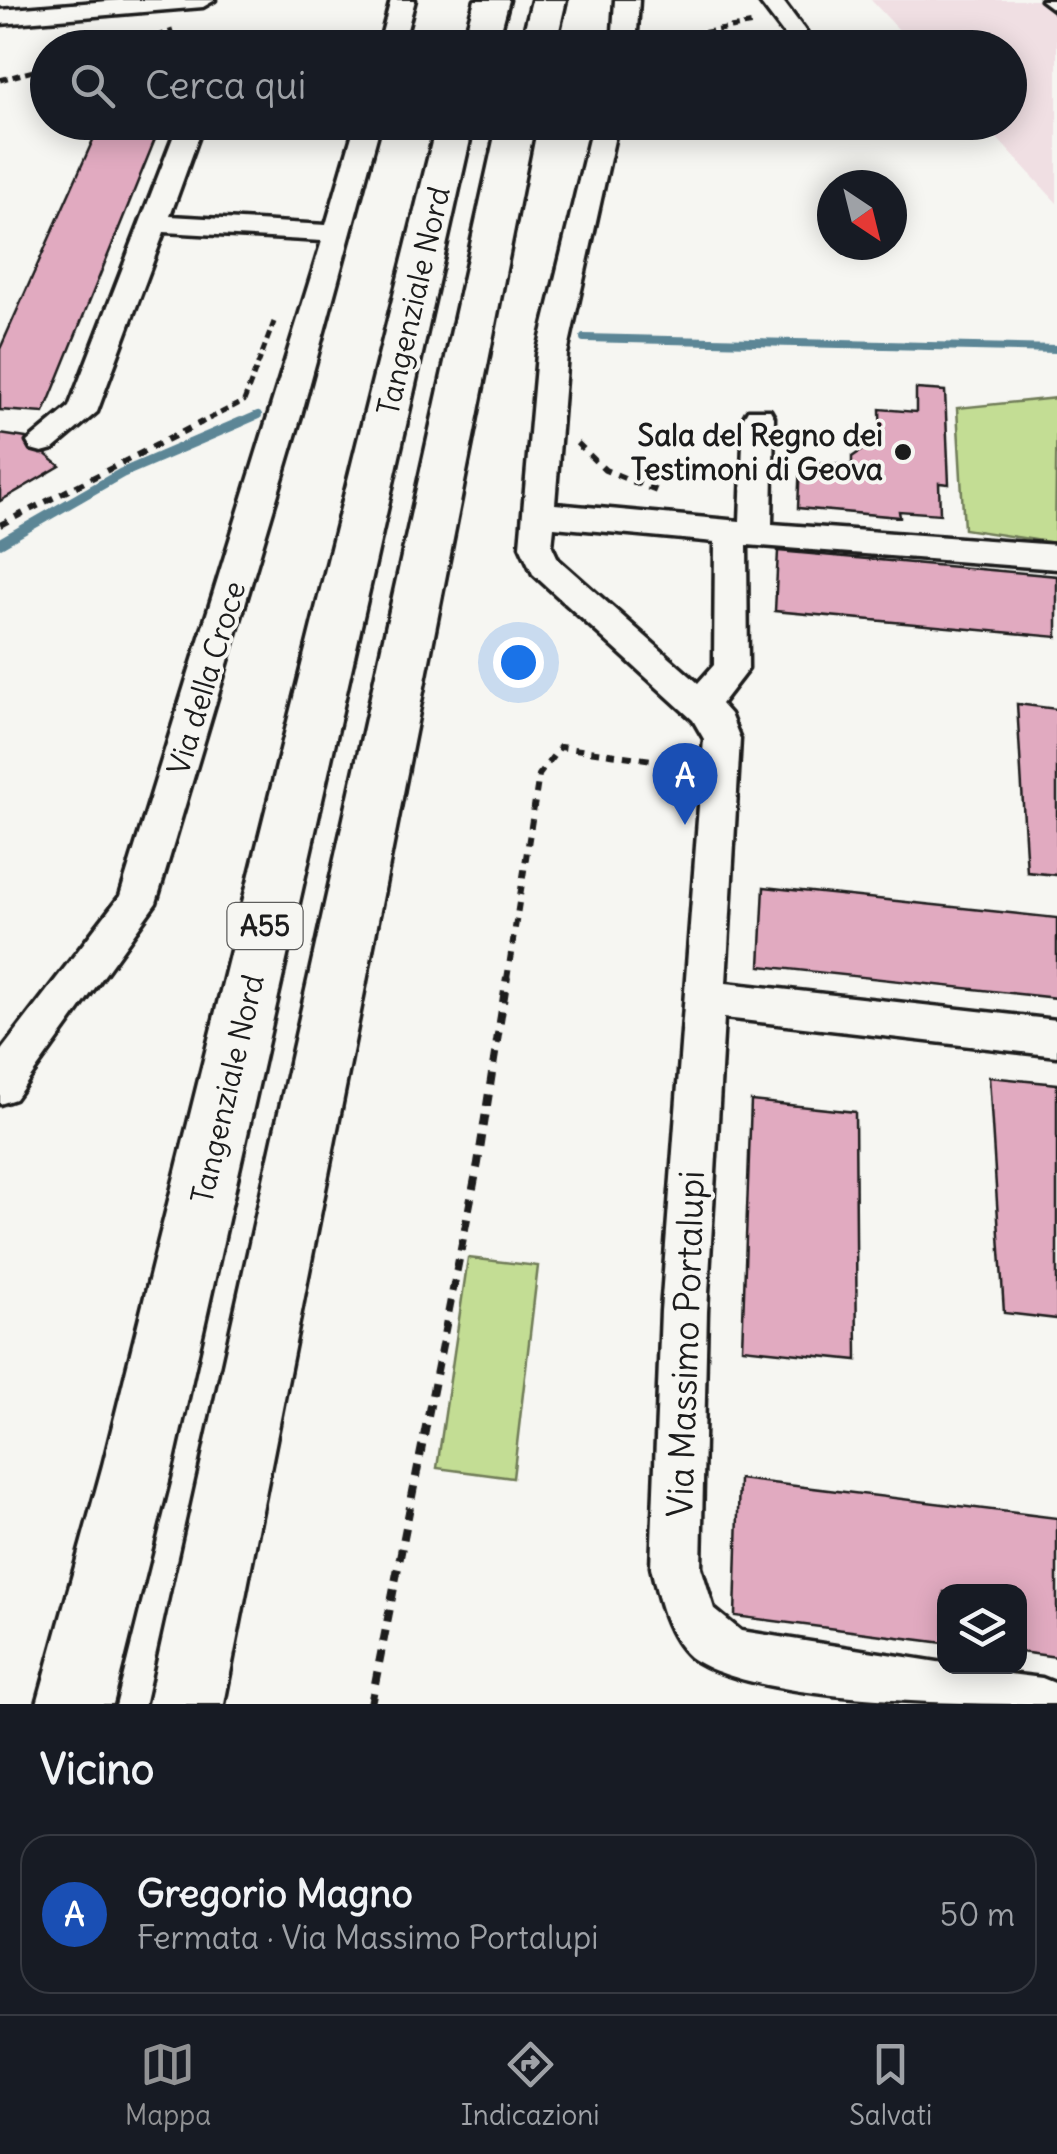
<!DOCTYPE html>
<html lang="it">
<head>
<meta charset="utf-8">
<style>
	body { margin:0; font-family:Delius,sans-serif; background:#20242c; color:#f1f3f6 }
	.controls { position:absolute; right:30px; bottom:30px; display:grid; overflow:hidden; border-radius:20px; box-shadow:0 5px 25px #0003 }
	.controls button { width:90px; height:90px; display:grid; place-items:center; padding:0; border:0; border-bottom:2px solid #363941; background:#171b24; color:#f1f3f6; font:50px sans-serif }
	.compass { position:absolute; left:817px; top:170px; width:90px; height:90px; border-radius:50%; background:#171b24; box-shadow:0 5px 25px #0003; rotate:145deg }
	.you { position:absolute; left:518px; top:662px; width:35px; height:35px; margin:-25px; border:8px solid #fff; border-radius:50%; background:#1a73e8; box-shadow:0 0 0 15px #1a73e833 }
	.badge { display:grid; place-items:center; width:65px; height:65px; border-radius:50%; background:#919294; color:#fff; font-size:32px; font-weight:700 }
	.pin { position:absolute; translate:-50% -82px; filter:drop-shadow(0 2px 5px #0008) }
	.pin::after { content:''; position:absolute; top:52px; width:35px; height:30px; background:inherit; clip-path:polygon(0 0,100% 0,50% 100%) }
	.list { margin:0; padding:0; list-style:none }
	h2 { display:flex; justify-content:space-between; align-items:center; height:130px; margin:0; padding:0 40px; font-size:42px }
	h2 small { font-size:32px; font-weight:400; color:#9ea1a6 }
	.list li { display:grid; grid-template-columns:65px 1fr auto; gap:30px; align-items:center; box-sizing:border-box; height:160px; margin:0 20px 20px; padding:0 20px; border:2px solid #363941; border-radius:30px }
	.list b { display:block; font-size:38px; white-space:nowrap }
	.list p { margin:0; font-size:32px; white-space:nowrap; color:#9ea1a6 }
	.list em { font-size:32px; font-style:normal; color:#9ea1a6 }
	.icon { flex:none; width:55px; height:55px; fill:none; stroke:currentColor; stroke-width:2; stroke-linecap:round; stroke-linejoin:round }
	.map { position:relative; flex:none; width:1057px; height:1704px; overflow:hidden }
	.search { position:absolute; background:#171b24; box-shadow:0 5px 25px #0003; left:30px; right:30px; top:30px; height:110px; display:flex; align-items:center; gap:25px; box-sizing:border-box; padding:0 35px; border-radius:55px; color:#9ea1a6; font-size:38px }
	.sheet { height:310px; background:#171b24 }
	nav { display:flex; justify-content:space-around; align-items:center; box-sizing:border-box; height:140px; border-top:2px solid #363941; background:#171b24; font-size:28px; color:#9ea1a6 }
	nav a { display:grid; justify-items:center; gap:5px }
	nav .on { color:#919294 }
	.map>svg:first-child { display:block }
	.built { fill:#f0dfe3 }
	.green { fill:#c3dd94; stroke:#707c58; stroke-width:2.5 }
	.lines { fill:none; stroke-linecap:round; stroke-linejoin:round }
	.stream-far1 { stroke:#5b8696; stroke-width:8 }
	.stream { stroke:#5b8696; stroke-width:10 }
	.building { fill:#e1aac0; stroke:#1c1c1c; stroke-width:2.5 }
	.service-casing { stroke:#1c1c1c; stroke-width:7 }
	.minor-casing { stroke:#1c1c1c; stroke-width:7 }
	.motorway-casing { stroke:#1c1c1c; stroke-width:7 }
	.path-far2 { stroke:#1c1c1c; stroke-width:5; stroke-dasharray:8 5; stroke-linecap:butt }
	.path-far1 { stroke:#1c1c1c; stroke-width:6; stroke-dasharray:9 8; stroke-linecap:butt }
	.path { stroke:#1c1c1c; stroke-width:8; stroke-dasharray:12 9; stroke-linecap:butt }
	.service { fill:#f6f6f2; fill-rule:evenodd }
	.minor { fill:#f6f6f2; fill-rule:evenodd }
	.motorway { fill:#f6f6f2; fill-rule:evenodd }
	.poi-dot { fill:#1c1c1c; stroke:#f6f6f2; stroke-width:4 }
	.labels { text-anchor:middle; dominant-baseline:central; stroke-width:8; stroke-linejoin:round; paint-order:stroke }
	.shield { fill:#f6f6f2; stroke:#5d5d5c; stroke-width:2.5 }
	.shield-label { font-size:28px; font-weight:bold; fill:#1c1c1c }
	.street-label { font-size:30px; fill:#1c1c1c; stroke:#f6f6f2 }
	.poi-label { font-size:30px; font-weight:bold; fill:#1c1c1c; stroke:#f6f6f2; text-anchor:end }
	.near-street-label { font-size:35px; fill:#1c1c1c; stroke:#f6f6f2 }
</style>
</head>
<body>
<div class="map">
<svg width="1057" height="1704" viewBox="0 0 1057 1704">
	<rect width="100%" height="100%" fill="#f6f6f2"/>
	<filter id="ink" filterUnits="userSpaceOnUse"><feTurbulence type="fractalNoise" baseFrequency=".01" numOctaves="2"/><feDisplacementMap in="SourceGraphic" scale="20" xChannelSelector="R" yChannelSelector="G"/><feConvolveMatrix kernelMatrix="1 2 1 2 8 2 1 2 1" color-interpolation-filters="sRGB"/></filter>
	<g filter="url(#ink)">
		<path class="built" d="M871,0h186v203l-74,-80 27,-1v-74l-95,-1z"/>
		<path class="green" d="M1057,398l-2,145 -91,-14 -7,-121z
			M468,1258l70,8 -25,212 -76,-10z"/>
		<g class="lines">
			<path class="stream-far1" d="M584,338l473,11
				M235,425l23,-10"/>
			<path class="stream" d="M0,543l122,-70 119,-51"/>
		</g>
		<path class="building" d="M101,122h61l-118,291 -44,-3v-61z
			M916,389l29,2 4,93 -10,-1 1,31 -41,-3 1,6 -102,-9 2,-47 52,4v-8l16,-11 13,1 -1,-38 36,3z
			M0,434l26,4 34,28 -60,35z
			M778,551l279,25v61l-282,-26z
			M1017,704l40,5v166l-30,-3z
			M764,887l293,31v80l-297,-32z
			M989,1077l68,7v235l-53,-6z
			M751,1101l104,11 2,248 -115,-12z
			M739,1479l318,39v139l-37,-5v-60h-76v51l-209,-27z"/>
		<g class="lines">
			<g class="service-casing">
				<path id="service" d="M1041,0h12l4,4v8z"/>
			</g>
			<g class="minor-casing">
				<path id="minor" d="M120,0h95l-12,7 -203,17v-14z
					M391,0h24l-13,48h-24z
					M615,0h24l-3,48h-24z
					M758,0h24l24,32 -4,5h-16z
					M179,122h25l-34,94 156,9 30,-103h25l-80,294 -145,487 -141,196 -15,5v-52l120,-156 202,-655 -158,-9 -67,180 -44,37 -11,3 -11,-3 -4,-7 42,-35z
					M593,122h25l-51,232 -12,150 185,17 4,-104 4,-7h22l4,7 -2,107 285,21v24l-310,-24 1,124 -27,35 9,10 10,25 -14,244 331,37v36l-333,-38 -17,293 -6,256 13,42 27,22 203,32v3l98,12 15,6v20c-86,0 -302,0 -367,-47 -24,-21 -32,-60 -39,-90l10,-256 43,-572 -11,-19 -160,-146 -13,-28 17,-192zM554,527l161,15 -1,123 -16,18 -140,-124 -6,-13z"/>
			</g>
			<g class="motorway-casing">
				<path id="motorway" d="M475,0h34l-13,48h-35z
					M532,0h34l-11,48h-35z
					M437,122h37l-301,1343 -60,239h-76l66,-239z
					M498,122h37l-311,1582h-76z"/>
			</g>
			<path class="path-far2" d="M653,41l101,-17
				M119,48l54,-17
				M0,80l48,-13
				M197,425l47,-24 30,-79"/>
			<path class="path-far1" d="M577,443l28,27 54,22
				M0,525l202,-103
				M507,979l32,-204 21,-28 128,18"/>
			<path class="path" d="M371,1704l107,-541 29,-186"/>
			<use href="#service" class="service"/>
			<use href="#minor" class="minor"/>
			<use href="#motorway" class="motorway"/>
		</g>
	</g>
	<circle class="poi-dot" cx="903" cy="452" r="10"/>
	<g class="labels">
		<rect class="shield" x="227.5" y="903" width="75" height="46" rx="8"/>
		<g class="shield-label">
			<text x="265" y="926">A55</text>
		</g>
		<g class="street-label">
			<text transform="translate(413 301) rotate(-77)">Tangenziale Nord</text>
			<text transform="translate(206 678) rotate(-73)">Via della Croce</text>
			<text transform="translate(227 1089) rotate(-77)">Tangenziale Nord</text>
		</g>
		<g class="poi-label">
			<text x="883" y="435">Sala del Regno dei<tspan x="883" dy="34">Testimoni di Geova</tspan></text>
		</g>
		<g class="near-street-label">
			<text transform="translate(685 1344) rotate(-88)">Via Massimo Portalupi</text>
		</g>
	</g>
</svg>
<div class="controls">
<button><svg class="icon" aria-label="layers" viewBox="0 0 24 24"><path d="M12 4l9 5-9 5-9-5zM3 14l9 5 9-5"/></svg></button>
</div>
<svg class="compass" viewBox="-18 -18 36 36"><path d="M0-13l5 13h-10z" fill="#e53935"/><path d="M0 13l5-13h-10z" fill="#9ea1a6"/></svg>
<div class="you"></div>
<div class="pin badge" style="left:685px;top:825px;background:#1a4fb4">A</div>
<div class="search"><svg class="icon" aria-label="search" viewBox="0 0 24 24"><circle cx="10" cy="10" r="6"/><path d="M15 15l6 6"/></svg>Cerca qui</div>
</div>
<section class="sheet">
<h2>Vicino<small></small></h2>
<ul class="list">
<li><span class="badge" style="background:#1a4fb4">A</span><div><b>Gregorio Magno</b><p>Fermata · Via Massimo Portalupi</p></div><em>50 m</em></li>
</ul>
</section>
<nav>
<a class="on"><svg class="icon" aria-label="map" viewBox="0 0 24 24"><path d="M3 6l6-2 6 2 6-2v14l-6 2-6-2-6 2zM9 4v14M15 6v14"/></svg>Mappa</a>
<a><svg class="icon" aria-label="directions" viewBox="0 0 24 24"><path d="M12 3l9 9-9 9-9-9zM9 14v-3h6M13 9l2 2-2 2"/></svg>Indicazioni</a>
<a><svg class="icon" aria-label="saved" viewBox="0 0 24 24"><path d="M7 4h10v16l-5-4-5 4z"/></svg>Salvati</a>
</nav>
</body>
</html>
